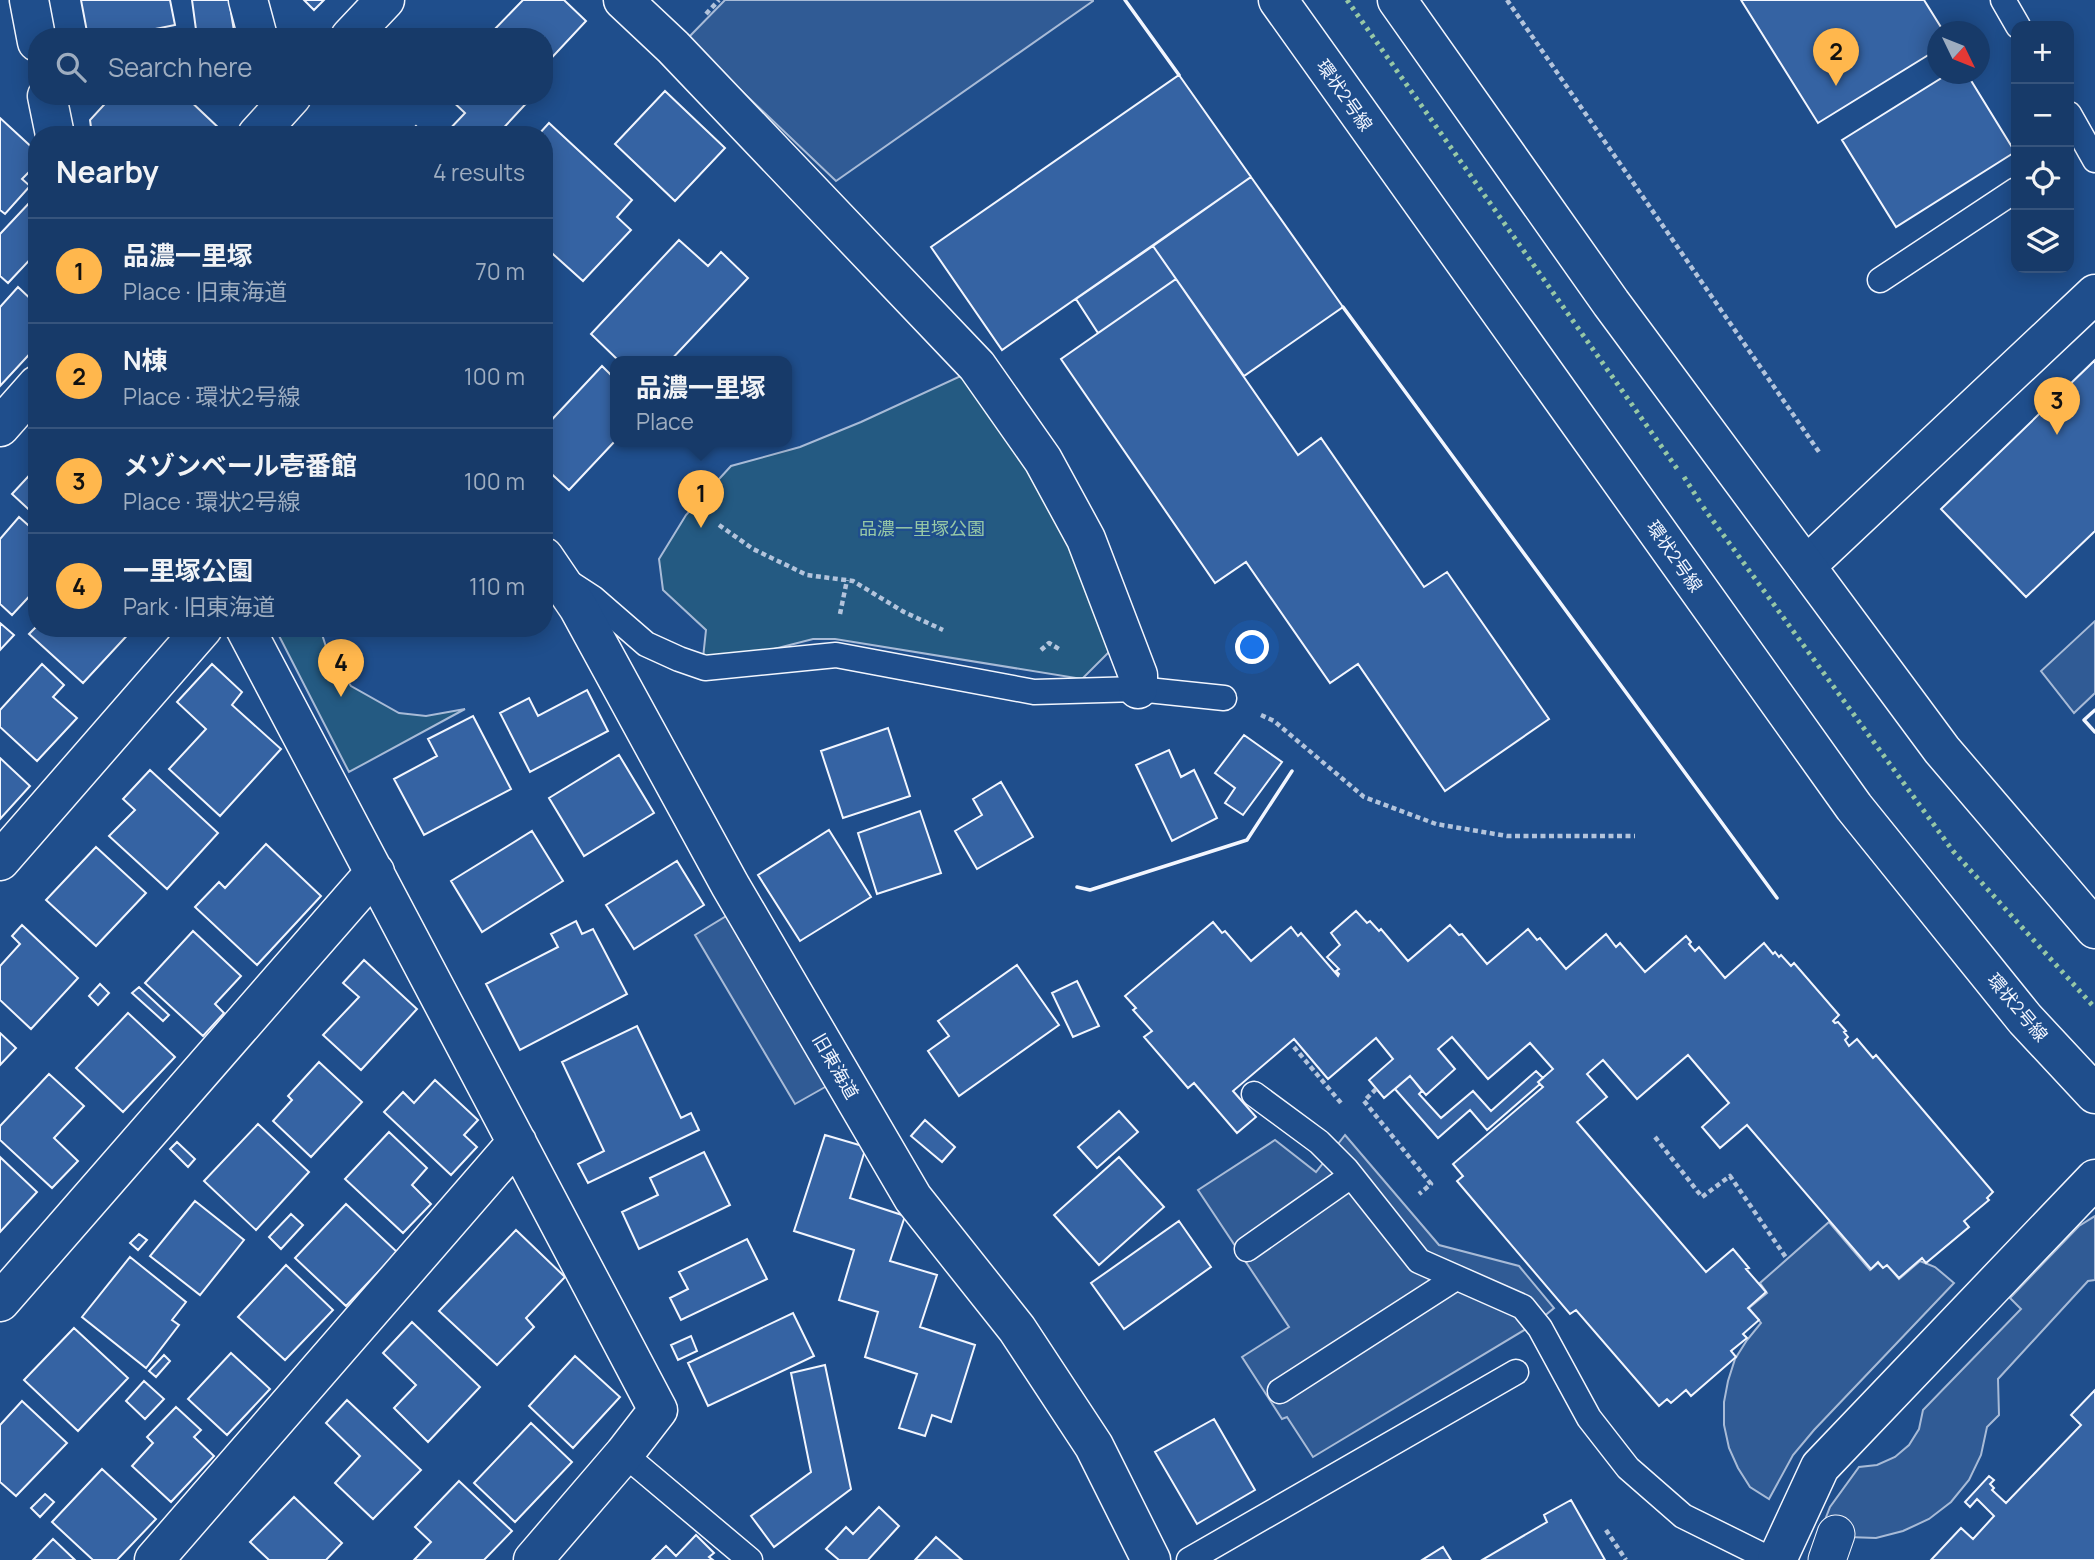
<!DOCTYPE html>
<html lang="en">
<head>
<meta charset="utf-8">
<style>
	body { margin:0; font-family:Manrope,"Noto Sans JP",sans-serif; background:#20416f; color:#f1f3f6 }
	.controls { position:absolute; right:21px; top:21px; display:grid; overflow:hidden; border-radius:14px; box-shadow:0 4px 18px #0003 }
	.controls button { width:63px; height:63px; display:grid; place-items:center; padding:0; border:0; border-bottom:2px solid #36547d; background:#173a69; color:#f1f3f6; font:35px sans-serif }
	.compass { position:absolute; left:1927px; top:21px; width:63px; height:63px; border-radius:50%; background:#173a69; box-shadow:0 4px 18px #0003; rotate:133deg }
	.you { position:absolute; left:1253px; top:648px; width:24px; height:24px; margin:-18px; border:5px solid #fff; border-radius:50%; background:#1a73e8; box-shadow:0 0 0 10px #1a73e833 }
	.badge { display:grid; place-items:center; width:46px; height:46px; border-radius:50%; background:#ffb74d; color:#111; font-size:23px; font-weight:700 }
	.pin { position:absolute; translate:-50% -58px; filter:drop-shadow(0 2px 4px #0008) }
	.pin::after { content:''; position:absolute; top:37px; width:24px; height:21px; background:inherit; clip-path:polygon(0 0,100% 0,50% 100%) }
	.popup { position:absolute; left:610px; top:356px; width:182px; height:91px; box-sizing:border-box; display:grid; place-content:center; border-radius:14px; background:#173a69; filter:drop-shadow(0 2px 5px #0005); font-size:23px; white-space:nowrap; color:#9eadc0 }
	.popup b { font-size:26px; color:#f1f3f6 }
	.popup::after { content:''; position:absolute; left:50%; top:100%; margin-left:-14px; border:14px solid transparent; border-top-color:#173a69 }
	.list { margin:0; padding:0; list-style:none }
	h2 { display:flex; justify-content:space-between; align-items:center; height:91px; margin:0; padding:0 28px; font-size:30px }
	h2 small { font-size:23px; font-weight:400; color:#9eadc0 }
	.list li { display:grid; grid-template-columns:46px 1fr auto; gap:21px; align-items:center; box-sizing:border-box; height:105px; padding:0 28px; border-top:2px solid #36547d }
	.list b { display:block; font-size:26px; white-space:nowrap }
	.list p { margin:0; font-size:23px; white-space:nowrap; color:#9eadc0 }
	.list em { font-size:23px; font-style:normal; color:#9eadc0 }
	.icon { flex:none; width:38px; height:38px; fill:none; stroke:currentColor; stroke-width:2; stroke-linecap:round; stroke-linejoin:round }
	.map { position:relative; flex:none; width:2095px; height:1560px; overflow:hidden }
	.search { position:absolute; background:#173a69; box-shadow:0 4px 18px #0003; left:28px; top:28px; width:525px; height:77px; display:flex; align-items:center; gap:18px; box-sizing:border-box; padding:0 24px; border-radius:28px; color:#9eadc0; font-size:26px }
	.panel { position:absolute; background:#173a69; box-shadow:0 4px 18px #0003; left:28px; top:126px; width:525px; height:511px; border-radius:28px }
	.map>svg:first-child { display:block }
	.green { fill:#245a82; stroke:#a8bbd7; stroke-width:2 }
	.parking { fill:#305b95; stroke:#a8bbd7; stroke-width:2 }
	.building { fill:#3563a3; stroke:#f2f6ff; stroke-width:2 }
	.lines { fill:none; stroke-linecap:round; stroke-linejoin:round }
	.service-casing { stroke:#f2f6ff; stroke-width:27 }
	.pedestrian-casing { stroke:#f2f6ff; stroke-width:39 }
	.minor-casing { stroke:#f2f6ff; stroke-width:41 }
	.primary-casing { stroke:#f2f6ff; stroke-width:41 }
	.path { stroke:#b3c4dc; stroke-width:4.5; stroke-dasharray:5 3.5; stroke-linecap:butt }
	.service { stroke:#1f4e8c; stroke-width:24 }
	.pedestrian { stroke:#1f4e8c; stroke-width:37 }
	.minor { stroke:#1f4e8c; stroke-width:38 }
	.primary { stroke:#1f4e8c; stroke-width:38 }
	.hedge { stroke:#97c8a6; stroke-width:5; stroke-dasharray:3.5 5; stroke-linecap:butt }
	.wall { stroke:#f2f6ff; stroke-width:3.5 }
	.labels { text-anchor:middle; dominant-baseline:central; stroke-width:5; stroke-linejoin:round; paint-order:stroke }
	.street-label { font-size:18px; fill:#f2f6ff; stroke:#1f4e8c }
	.park-label { font-size:18px; fill:#97c8a6; stroke:#1f4e8c }
</style>
</head>
<body>
<div class="map">
<svg width="2095" height="1560" viewBox="0 0 2095 1560">
	<rect width="100%" height="100%" fill="#1f4e8c"/>
	<path class="green" d="M965,374l110,170 37,105 -30,30 -247,-40h-22l-70,18 -40,1 3,-28 -43,-40 -4,-31 27,-44 45,-49 69,-19 61,-25z
		M275,628h45l8,25 23,33 48,27 27,3 39,-7 -116,63z"/>
	<path class="parking" d="M725,0h368v1l-257,180 -149,-142z
		M2095,621v72l-21,20 -33,-42z
		M733,912l101,170 -39,22 -100,-169z
		M1345,1135l94,110 80,21 35,42 -18,15 -223,134 -26,-40 -5,2 -40,-62 47,-30 -91,-137 77,-50 41,32z
		M2095,1216v64l-7,1 -90,98 1,36 -12,12 -6,28 -12,25 -18,22 -22,17 -26,12 -27,7 -28,-1 -27,-7 9,-23 29,-40 18,-2 18,-8 14,-12 10,-16 4,-19 98,-101 -11,-11 69,-72z
		M1829,1222l41,48 8,-7 5,5 4,-3 12,14 21,-18 15,6 19,16 -140,147 -21,25 -24,44 -19,-12 -12,-19 -9,-20 -5,-23v-23l4,-21 7,-22 12,-19 14,-17 -12,-15 18,-15 -7,-10z"/>
	<path class="building" d="M81,0h89l5,25 -59,12h-28z
		M192,0h37l6,37h-38z
		M304,0h20l-10,10z
		M523,0h41l22,21 -42,45v-29h-46l-6,-5z
		M1741,0h183l20,32h-6v17l-120,74z
		M1948,74h19l48,78 -119,75 -54,-87z
		M1179,75l72,102 -249,173 -71,-103z
		M665,91l60,57 -50,53 -60,-57z
		M112,96h73l38,36 -2,3h-129l-2,-15z
		M206,96h29l-28,5z
		M447,96h86l-36,39h-49l-2,-2 19,-20z
		M0,118l37,34v12l-15,15 8,7 -25,28 -5,-4z
		M549,123l83,77 -15,17 14,13 -48,51 -39,-35v-111h-6z
		M416,126l10,9h-19z
		M1251,177l92,130 -99,69 -91,-130z
		M32,200l5,5v47l-29,31 -8,-7v-42z
		M679,240l29,26 13,-14 27,26 -79,84h-49l-29,-28z
		M1153,246l23,33 -78,54 -22,-34z
		M1176,279l122,176 23,-17 103,149 23,-15 102,147 -104,72 -87,-127 -28,19 -84,-121 -31,21 -154,-224z
		M18,287l19,18v41l-37,40v-79z
		M2095,360v171l-69,66 -85,-88z
		M602,366l13,13v62l-46,49 -25,-23v-39z
		M37,467v50l-25,-23z
		M19,517l18,16v55l-25,27 -12,-11v-65z
		M0,623l14,12 -14,15z
		M37,626v2h97l-51,55 -54,-49z
		M42,664l22,21 -11,12 24,21 -40,43 -37,-34v-17z
		M212,664l30,28 -10,13 49,44 -61,67 -51,-47 37,-40 -29,-27z
		M587,690l21,41 -78,41 -30,-59 29,-15 9,18z
		M473,716l38,73 -87,46 -30,-56 43,-23 -9,-17z
		M888,728l22,68 -67,22 -22,-67z
		M1244,735l38,27 -39,53 -18,-12 10,-15 -20,-15z
		M1169,750l12,27 13,-7 23,48 -45,23 -36,-76z
		M619,755l35,58 -70,43 -35,-58z
		M0,758l30,28 -30,33z
		M150,770l68,63 -51,56 -58,-53 26,-26 -12,-11z
		M1001,782l32,55 -56,32 -22,-38 27,-16 -9,-16z
		M920,811l21,62 -64,21 -19,-61z
		M829,830l42,67 -71,44 -42,-66z
		M532,831l31,50 -81,51 -31,-51z
		M266,844l55,52 -64,69 -62,-58 24,-25 6,6z
		M96,847l50,46 -50,53 -50,-46z
		M677,861l27,44 -70,44 -28,-44z
		M1356,911l11,12 3,-2 9,10 2,-2 27,32 42,-36 9,10 3,-1 25,30 41,-35 9,11 3,-2 26,31 40,-35 10,13 4,-4 25,29 41,-36 5,6 -2,2 6,7 4,-4 26,31 39,-35 9,11 2,-2 4,5 2,-2 10,11 3,-3 45,52 -6,6 2,2 3,-1 8,9 -2,1 4,5 -3,3 4,6 8,-7 16,19 3,-3 117,137 -6,6 2,2 -25,21 5,6 -43,36 -4,-5 -23,20 -12,-13 -4,3 -5,-6 -7,7 -124,-144 -27,23 -18,-21 27,-24 -41,-48 -51,44 -34,-39 -16,14 20,23 -30,25 129,150 27,-23 16,19 -3,1 20,23 -18,16 11,12 -16,14 4,4 -16,13 5,6 -45,39 -5,-6 -15,13 -4,-4 -8,7 -83,-96 -6,4 -113,-133 6,-5 -10,-12 90,-77 -5,-5 15,-13 -23,-26 -42,36 -36,-42 -14,12 17,20 -29,26 -16,-19 -26,22 -15,-18 24,-21 -17,-21 -48,41 -34,-40 -61,52 23,26 -19,16 -43,-50 -6,5 -44,-51 8,-6 -19,-21 3,-2 -11,-12 88,-74 9,11 3,-2 26,30 40,-34 7,9 3,-3 37,43 1,-2 -3,-3 3,-2 -12,-12 13,-12 -9,-12z
		M576,921l6,13 11,-5 34,65 -107,56 -34,-66 72,-37 -7,-13z
		M22,925l56,53 -47,51 -31,-29v-34l20,-22 -8,-8z
		M193,931l48,45 -26,28 9,9 -21,23 -58,-53z
		M364,960l53,49 -56,61 -38,-35 36,-38 -16,-14z
		M1017,965l42,60 -100,71 -31,-45 21,-15 -11,-15z
		M1077,981l22,45 -26,11 -21,-44z
		M100,984l9,9 -11,12 -9,-9z
		M139,987l30,28 -6,6 -31,-28z
		M128,1013l47,44 -52,55 -47,-44z
		M637,1026l44,92 10,-5 8,17 -111,53 -10,-19 26,-13 -42,-89z
		M0,1033l16,15 -16,17z
		M319,1062l43,40 -51,55 -38,-36 19,-21 -4,-4z
		M1536,1071l7,7 -5,4 2,2 -53,46 -17,-20 -32,28 -43,-49 15,-13 12,15 -3,3 22,24 32,-27 18,20z
		M49,1074l35,32 -30,32 24,23 -26,27 -52,-48v-14z
		M435,1080l43,40 -14,15 13,12 -26,28 -67,-63 19,-20 11,11z
		M1119,1111l19,21 -41,36 -19,-21z
		M925,1120l30,27 -13,15 -31,-26z
		M258,1124l51,48 -53,58 -52,-49z
		M389,1132l38,36 -15,17 19,19 -28,29 -58,-54z
		M825,1135l41,12 -16,51 55,18 -15,45 47,14 -17,52 55,18 -24,77 -19,-7 -7,21 -26,-8 18,-54 -52,-17 13,-45 -39,-12 15,-50 -60,-19z
		M177,1142l18,17 -7,8 -18,-18z
		M704,1152l26,53 -91,44 -17,-37 36,-17 -8,-17z
		M0,1157l37,35 -37,40z
		M1119,1157l45,50 -65,58 -45,-50z
		M195,1201l49,39 -44,55 -50,-39z
		M346,1204l51,48 -51,54 -51,-48z
		M291,1214l12,11 -22,24 -12,-12z
		M1179,1221l32,46 -87,62 -33,-46z
		M516,1230l49,47 -39,41 8,9 -37,38 -58,-54z
		M139,1234l8,6 -9,10 -8,-7z
		M747,1239l20,40 -86,41 -11,-22 18,-9 -9,-17z
		M130,1257l56,45 -14,18 7,5 -33,43 -64,-51z
		M286,1265l47,45 -48,50 -47,-43z
		M793,1313l21,43 -106,50 -20,-43z
		M412,1322l68,65 -52,55 -34,-34 22,-23 -33,-32z
		M74,1328l54,50 -50,53 -54,-51z
		M691,1336l6,15 -19,9 -7,-15z
		M231,1353l39,36 -43,46 -39,-36z
		M164,1355l6,6 -14,16 -7,-6z
		M575,1356l45,41 -47,51 -44,-42z
		M825,1365l26,124 -77,58 -23,-31 60,-44 -20,-99z
		M144,1381l20,18 -19,20 -19,-18z
		M2095,1390v170h-164l30,-32 12,11 21,-23 -17,-17 -7,8 -5,-5 24,-26 5,4 -4,4 4,4 -2,2 14,13 75,-78 -10,-10z
		M347,1400l74,70 -48,49 -38,-36 25,-27 -34,-33z
		M22,1401l45,42 -51,53 -16,-14v-57z
		M176,1407l25,23 -7,7 20,19 -43,46 -39,-36 21,-23 -6,-6z
		M1214,1419l41,71 -58,34 -42,-72z
		M531,1423l41,39 -57,60 -41,-39z
		M102,1469l54,50 -39,41h-24l-41,-38z
		M459,1481l53,50 -28,29h-70l17,-18 -16,-15z
		M45,1494l9,8 -14,15 -9,-9z
		M294,1497l48,46 -16,17h-57l-19,-18z
		M1571,1500l34,60h-123l65,-38 -3,-7z
		M879,1507l20,19 -31,34h-29l-13,-11 20,-22 7,7z
		M696,1535l18,18 -5,4 4,3h-61l14,-14 10,10z
		M936,1537l26,23h-47z
		M53,1539l22,21h-42z
		M1443,1547l8,13h-29z"/>
	<g class="lines">
		<g class="service-casing">
			<path id="service" d="M2003,0l15,26
				M2069,114l26,46
				M1880,280l136,-90
				M570,583l23,15 53,46 33,15 26,9 131,-13 198,37 104,-3 86,9
				M1254,1094l65,48 27,27 73,92 104,46 17,21 49,90 39,50 55,48 89,44
				M1247,1249l104,-73
				M1280,1391l176,-113
				M624,1454l126,106
				M1189,1560l327,-188"/>
		</g>
		<g class="pedestrian-casing">
			<path id="pedestrian" d="M1827,1560l9,-26"/>
		</g>
		<g class="minor-casing">
			<path id="minor" d="M29,0l8,42
				M248,0l10,37
				M623,0l50,47 304,319 66,94 43,79 52,136v14
				M350,37l35,-37
				M47,96l8,39
				M257,135l35,-39
				M0,427l37,-42
				M544,557l34,50 152,278 183,313 104,131 77,117 57,114
				M1806,566l289,-272
				M245,628l413,782 -34,44 -91,106
				M0,861l203,-233
				M0,1302l375,-430
				M154,1560l363,-418
				M1777,1560l43,-93 275,-288"/>
		</g>
		<g class="primary-casing">
			<path id="primary" d="M1278,0l576,807 171,212 70,75
				M1397,0l214,303 331,447 153,179"/>
		</g>
		<path class="path" d="M1507,0l312,452
			M706,14l13,-14
			M719,525l34,24 54,26 46,6 51,31 39,18
			M840,614l7,-34
			M1041,650l8,-7 10,6
			M1261,715l13,6 90,76 72,27 71,12h128
			M1294,1047l47,56
			M1376,1089l-12,12 67,83 -12,10
			M1655,1137l47,60 28,-21 57,83
			M1606,1530l20,30"/>
		<use href="#service" class="service"/>
		<use href="#pedestrian" class="pedestrian"/>
		<use href="#minor" class="minor"/>
		<use href="#primary" class="primary"/>
		<path class="hedge" d="M1347,0l331,470
			M1684,477l16,25
			M1703,507l250,344 142,157"/>
		<path class="wall" d="M1125,0l54,75
			M1343,307l434,591
			M2095,710l-11,10 11,12
			M1077,887l13,3 157,-50 45,-69"/>
	</g>
	<g class="labels">
		<g class="street-label">
			<text transform="translate(1345 95) rotate(55)">環状2号線</text>
			<text transform="translate(1675 556) rotate(55)">環状2号線</text>
			<text transform="translate(2018 1007) rotate(50)">環状2号線</text>
			<text transform="translate(836 1066) rotate(60)">旧東海道</text>
		</g>
		<g class="park-label">
			<text x="922" y="528">品濃一里塚公園</text>
		</g>
	</g>
</svg>
<div class="controls">
<button>+</button>
<button>−</button>
<button><svg class="icon" aria-label="locate" viewBox="0 0 24 24"><circle cx="12" cy="12" r="6"/><path d="M12 2v4M12 18v4M2 12h4M18 12h4"/></svg></button>
<button><svg class="icon" aria-label="layers" viewBox="0 0 24 24"><path d="M12 4l9 5-9 5-9-5zM3 14l9 5 9-5"/></svg></button>
</div>
<svg class="compass" viewBox="-18 -18 36 36"><path d="M0-13l5 13h-10z" fill="#e53935"/><path d="M0 13l5-13h-10z" fill="#9eadc0"/></svg>
<div class="you"></div>
<div class="pin badge" style="left:701px;top:528px">1</div>
<div class="popup"><b>品濃一里塚</b>Place</div>
<div class="pin badge" style="left:1836px;top:86px">2</div>
<div class="pin badge" style="left:2057px;top:435px">3</div>
<div class="pin badge" style="left:341px;top:697px">4</div>
<div class="search"><svg class="icon" aria-label="search" viewBox="0 0 24 24"><circle cx="10" cy="10" r="6"/><path d="M15 15l6 6"/></svg>Search here</div>
<section class="panel">
<h2>Nearby<small>4 results</small></h2>
<ul class="list">
<li><span class="badge">1</span><div><b>品濃一里塚</b><p>Place · 旧東海道</p></div><em>70 m</em></li>
<li><span class="badge">2</span><div><b>N棟</b><p>Place · 環状2号線</p></div><em>100 m</em></li>
<li><span class="badge">3</span><div><b>メゾンベール壱番館</b><p>Place · 環状2号線</p></div><em>100 m</em></li>
<li><span class="badge">4</span><div><b>一里塚公園</b><p>Park · 旧東海道</p></div><em>110 m</em></li>
</ul>
</section>
</div>
</body>
</html>
